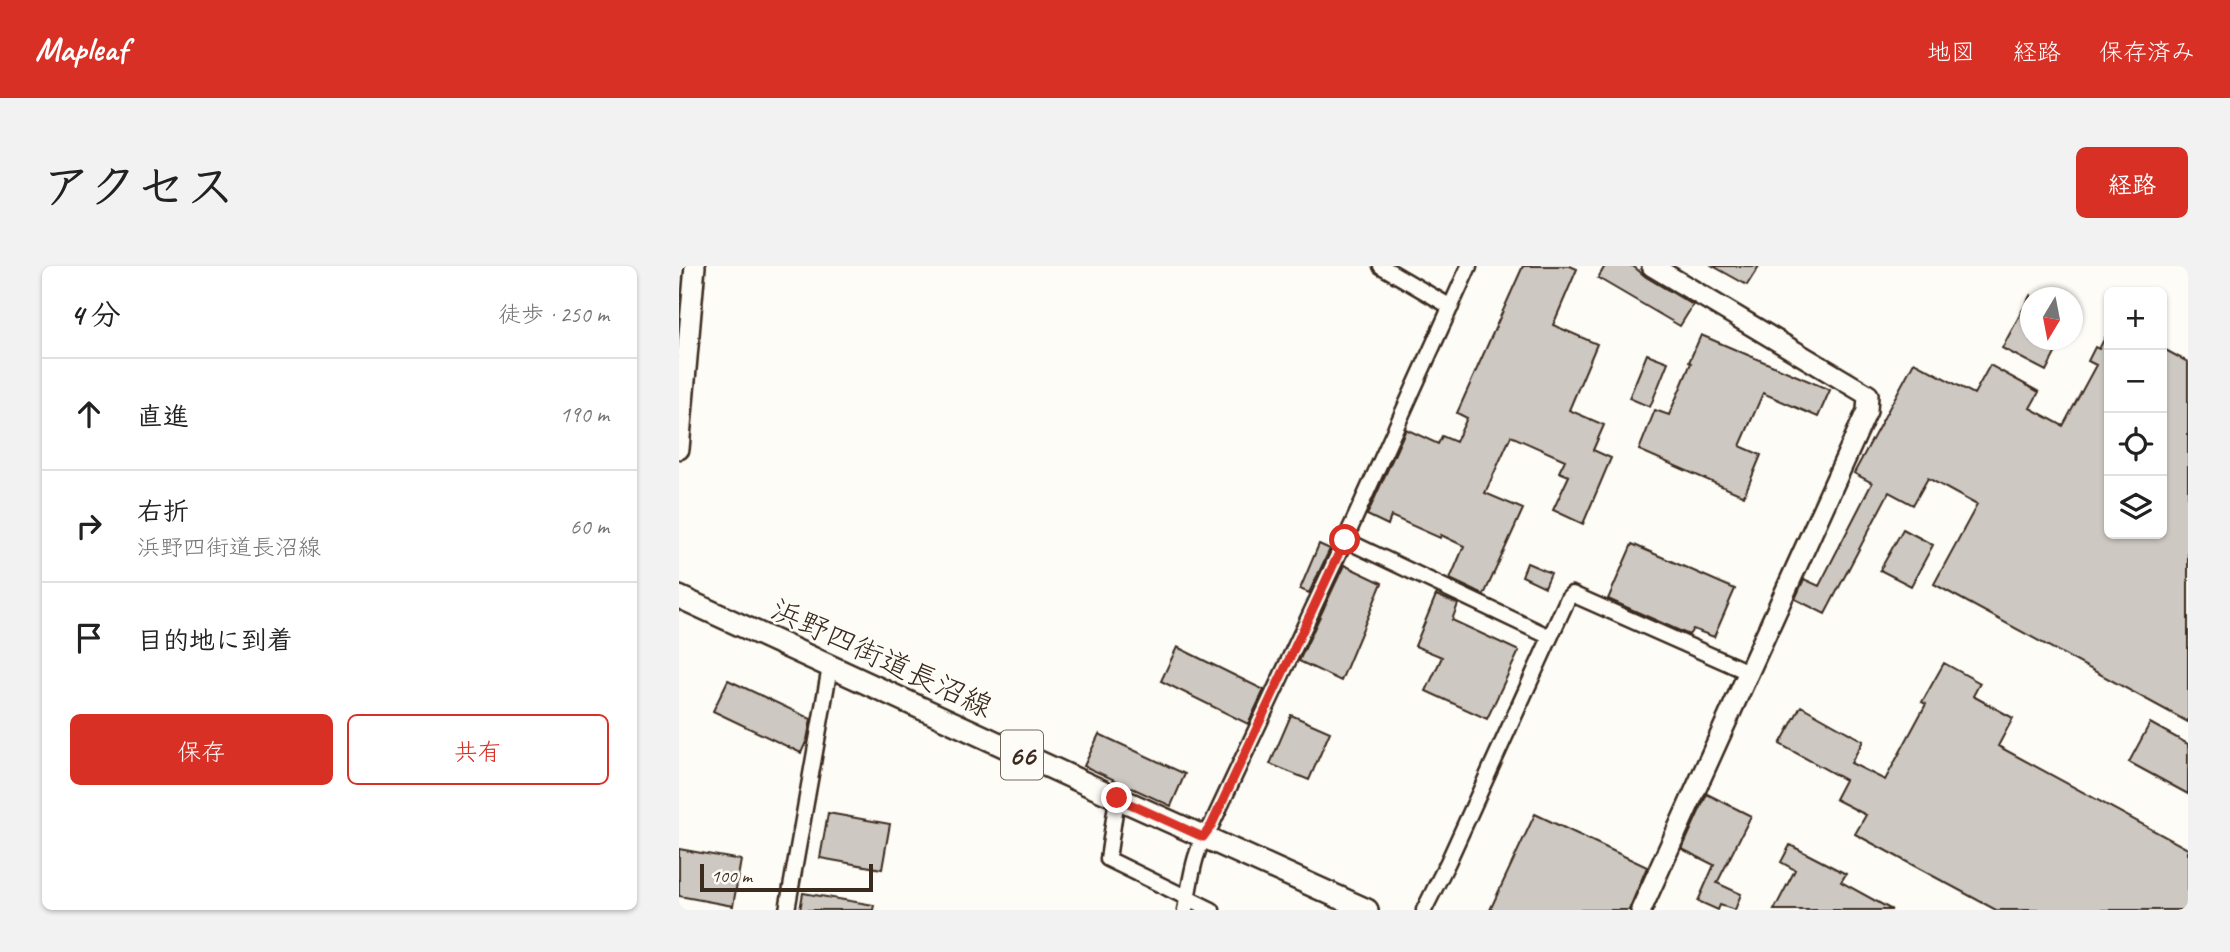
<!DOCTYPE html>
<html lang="ja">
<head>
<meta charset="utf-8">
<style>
	body { margin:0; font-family:Caveat,"Klee One",sans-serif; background:#f2f2f2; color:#222 }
	.controls { position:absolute; right:21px; top:21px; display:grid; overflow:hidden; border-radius:10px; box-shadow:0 2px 5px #0004 }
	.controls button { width:63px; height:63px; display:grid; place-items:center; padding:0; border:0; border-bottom:2px solid #e0e0e0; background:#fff; color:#222; font:35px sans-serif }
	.compass { position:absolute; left:1341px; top:21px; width:63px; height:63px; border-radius:50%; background:#fff; box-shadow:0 2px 5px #0004; rotate:190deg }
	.scale { position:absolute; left:21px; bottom:18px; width:173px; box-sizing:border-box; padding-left:7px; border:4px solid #3b2a1e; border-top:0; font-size:19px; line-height:24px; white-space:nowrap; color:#3b2a1e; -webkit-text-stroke:5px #fdfcf7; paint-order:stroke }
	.stop { position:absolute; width:21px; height:21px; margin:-16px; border:5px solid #d93025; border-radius:50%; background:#fff }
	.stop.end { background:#d93025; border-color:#fff; box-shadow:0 2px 7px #0008 }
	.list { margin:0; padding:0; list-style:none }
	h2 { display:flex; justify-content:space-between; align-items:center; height:91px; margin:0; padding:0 28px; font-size:30px }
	h2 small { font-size:23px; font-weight:400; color:#767676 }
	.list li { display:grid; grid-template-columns:46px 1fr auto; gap:21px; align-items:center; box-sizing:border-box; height:112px; padding:0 28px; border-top:2px solid #e0e0e0 }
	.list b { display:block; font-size:26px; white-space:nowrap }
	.list p { margin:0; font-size:23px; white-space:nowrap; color:#767676 }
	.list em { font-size:23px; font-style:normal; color:#767676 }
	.actions { display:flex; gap:14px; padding:21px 28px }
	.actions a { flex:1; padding:16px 0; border:2px solid #d93025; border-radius:10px; text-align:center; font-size:24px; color:#d93025 }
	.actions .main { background:#d93025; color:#fff }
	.icon { flex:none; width:38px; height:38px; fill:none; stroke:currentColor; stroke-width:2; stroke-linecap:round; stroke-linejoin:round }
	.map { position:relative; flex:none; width:1509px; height:644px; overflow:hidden; border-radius:10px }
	header { display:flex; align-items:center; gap:42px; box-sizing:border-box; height:98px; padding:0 35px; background:#d93025; color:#fff }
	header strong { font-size:33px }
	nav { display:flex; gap:38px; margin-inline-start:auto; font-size:24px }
	.intro { display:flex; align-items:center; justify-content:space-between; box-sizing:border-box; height:168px; padding:0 42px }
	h1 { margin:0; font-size:49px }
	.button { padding:18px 32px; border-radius:10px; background:#d93025; color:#fff; font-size:24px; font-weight:700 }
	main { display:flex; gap:42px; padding:0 42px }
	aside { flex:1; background:#fff; border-radius:10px; box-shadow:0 2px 5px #0004 }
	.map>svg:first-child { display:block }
	.building { fill:#cdc8c2; stroke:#3b2a1e; stroke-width:2 }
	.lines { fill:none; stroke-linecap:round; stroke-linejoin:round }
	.street-casing { stroke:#3b2a1e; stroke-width:19 }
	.secondary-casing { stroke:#3b2a1e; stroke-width:24 }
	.primary-casing { stroke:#3b2a1e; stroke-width:26 }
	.street { stroke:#fdfcf7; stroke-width:14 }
	.secondary { stroke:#fdfcf7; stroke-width:19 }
	.primary { stroke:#fdfcf7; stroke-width:21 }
	.route { stroke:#d93025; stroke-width:9 }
	.labels { text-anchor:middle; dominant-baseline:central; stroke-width:5; stroke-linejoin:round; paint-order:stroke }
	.shield { fill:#fdfcf7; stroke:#75695f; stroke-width:2 }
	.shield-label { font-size:28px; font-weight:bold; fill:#3b2a1e }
	.street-label { font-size:30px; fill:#3b2a1e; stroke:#fdfcf7 }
</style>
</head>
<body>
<header>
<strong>Mapleaf</strong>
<nav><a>地図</a><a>経路</a><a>保存済み</a></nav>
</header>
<div class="intro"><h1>アクセス</h1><a class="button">経路</a></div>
<main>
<aside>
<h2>4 分<small>徒歩 · 250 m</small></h2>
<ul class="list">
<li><svg class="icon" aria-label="ahead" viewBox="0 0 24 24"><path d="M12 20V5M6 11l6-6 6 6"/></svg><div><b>直進</b></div><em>190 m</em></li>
<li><svg class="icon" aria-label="right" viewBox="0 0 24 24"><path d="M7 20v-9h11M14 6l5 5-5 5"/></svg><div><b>右折</b><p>浜野四街道長沼線</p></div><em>60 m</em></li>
<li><svg class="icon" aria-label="arrive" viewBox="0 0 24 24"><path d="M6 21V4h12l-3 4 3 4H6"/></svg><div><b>目的地に到着</b></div></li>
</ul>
<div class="actions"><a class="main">保存</a><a>共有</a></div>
</aside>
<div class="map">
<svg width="1509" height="644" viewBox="0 0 1509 644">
	<rect width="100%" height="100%" fill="#fdfcf7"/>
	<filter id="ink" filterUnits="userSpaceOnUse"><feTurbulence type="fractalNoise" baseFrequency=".0143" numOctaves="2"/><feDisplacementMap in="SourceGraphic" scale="14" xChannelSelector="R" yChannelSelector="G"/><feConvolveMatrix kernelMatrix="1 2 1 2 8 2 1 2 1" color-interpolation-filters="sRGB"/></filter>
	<g filter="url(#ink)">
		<path class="building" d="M844,0h47l7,3 -24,56 44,19 -28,66 35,15 -11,25 18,8 -28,66 -30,-14 16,-34 -10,-4 6,-12 -54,-24 -26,57 38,16 -39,86 -34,-16 14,-33 -23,-11 -1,3 -49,-22 -3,9 -21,-10 39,-86 32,15 4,-8 14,6 11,-24 -10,-5z
			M926,0h28l13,11 47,28 -13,21 -82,-48z
			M1034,0h46l-12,19z
			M1352,28v46h31l-16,31 -44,-23z
			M1430,64v204h53v-186l26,14v360l-254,-138 43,-79 -49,-27 -15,27 -24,-13 -64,122 -30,-15 9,-20 15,7 53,-103 -18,-10 60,-111 60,32 16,-29 49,27 -9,16 33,18 33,-61 -8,-4 7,-14 4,2z
			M1022,69l129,55 -12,27 -55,-24 -23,53 21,9 -17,41 -105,-46 16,-40 14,5 22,-52 -2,-1z
			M968,88l21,8 -18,45 -21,-9z
			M1224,263l30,16 -22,41 -31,-16z
			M640,278l11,5 -21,44 -9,-4z
			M953,278l103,45 -21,48 -21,-8 -4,6 -81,-36z
			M848,297l24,10 -6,14 -23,-11z
			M665,299l38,18 -41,98 -42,-20z
			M757,329l22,9 -6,16 67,31 -32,68 -61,-28 16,-34 -27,-11z
			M498,381l87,43 -16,34 -87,-43z
			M1265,397l36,20 -7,13 40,22 -15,28 190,103v61h-192l-141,-76 11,-19 -31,-16 10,-19 -65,-36 21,-38 62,35 -12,22 34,17 41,-76 -4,-2z
			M49,414l83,39 -4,21 -6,13 -88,-42z
			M612,449l39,17 -21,48 -39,-16z
			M1471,457l38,21v50l-59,-32z
			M420,468l86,40 -14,32 -87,-40z
			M1028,528l44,22 -34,67 24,11 -6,16 -15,-5 -2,5 -20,-9 16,-36 -32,-16z
			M149,547l62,11 -8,45 -62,-11z
			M856,548l112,53 -18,43h-139z
			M1111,579l56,29 -5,8 51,28h-118l21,-40 -14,-8z
			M0,583l62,11 -8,46 -54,-10z
			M124,627l71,12 -1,5h-73z"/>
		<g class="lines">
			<g class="street-casing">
				<path id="street" d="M702,0l70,41
					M666,274l205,97
					M438,532l-9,61 104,51
					M108,644l43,-243
					M506,644c6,-29 8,-60 26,-84l134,-286 124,-274
					M745,644l24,-48 120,-264 4,-4 176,78"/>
			</g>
			<g class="secondary-casing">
				<path id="secondary" d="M0,183l16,-183
					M962,644l226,-499 1,-16 -216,-129"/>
			</g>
			<g class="primary-casing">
				<path id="primary" d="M0,331l412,189 276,124"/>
			</g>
			<use href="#street" class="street"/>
			<use href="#secondary" class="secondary"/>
			<use href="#primary" class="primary"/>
		</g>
	</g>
	<g class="lines" filter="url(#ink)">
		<path class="route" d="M438,532l86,39 8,-11 134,-286"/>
	</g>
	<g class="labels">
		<rect class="shield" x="322" y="464.5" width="42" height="49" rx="5"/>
		<g class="shield-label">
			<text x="343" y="489">66</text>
		</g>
		<g class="street-label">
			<text transform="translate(203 392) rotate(25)">浜野四街道長沼線</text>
		</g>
	</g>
</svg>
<div class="controls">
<button>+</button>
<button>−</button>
<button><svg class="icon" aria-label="locate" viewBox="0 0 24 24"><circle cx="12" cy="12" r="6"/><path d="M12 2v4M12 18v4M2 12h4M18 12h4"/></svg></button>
<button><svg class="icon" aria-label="layers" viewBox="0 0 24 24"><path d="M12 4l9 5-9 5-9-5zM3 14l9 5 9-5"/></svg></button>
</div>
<svg class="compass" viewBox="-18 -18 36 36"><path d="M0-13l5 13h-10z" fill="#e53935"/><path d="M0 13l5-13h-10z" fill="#767676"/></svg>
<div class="scale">100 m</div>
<div class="stop" style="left:666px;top:274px"></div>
<div class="stop end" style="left:438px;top:532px"></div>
</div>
</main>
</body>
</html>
